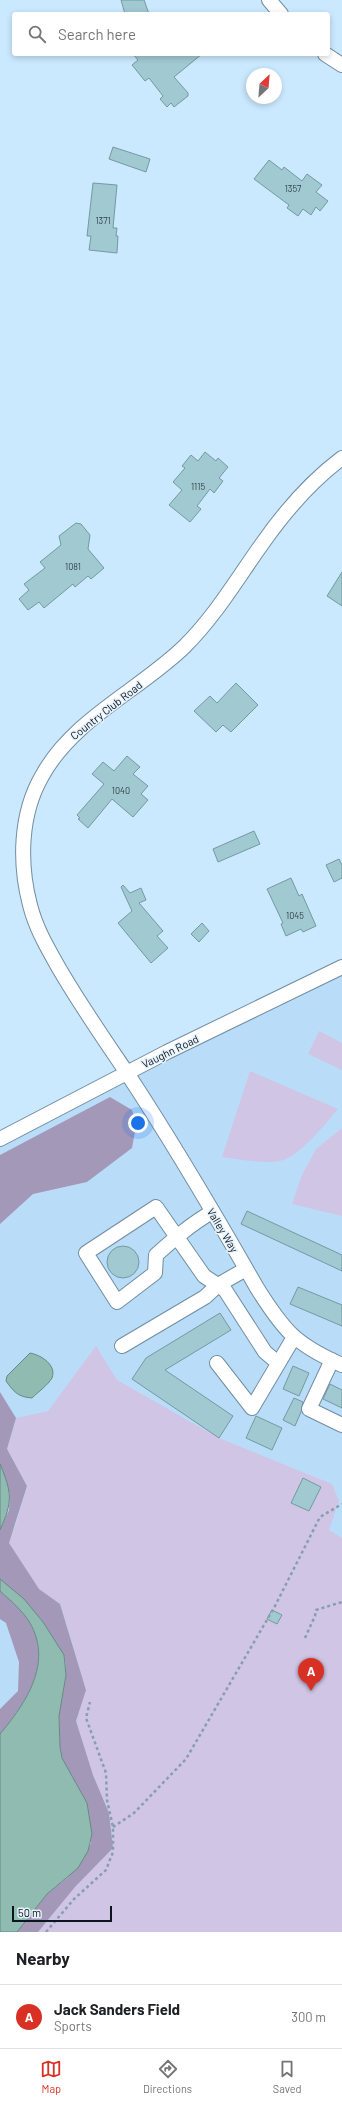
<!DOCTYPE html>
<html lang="en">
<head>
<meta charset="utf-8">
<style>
	body { margin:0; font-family:Barlow,sans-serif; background:#f2f2f2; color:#202124 }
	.compass { position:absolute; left:246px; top:68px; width:36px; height:36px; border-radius:50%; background:#fff; box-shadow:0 2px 6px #0003; rotate:26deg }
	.scale { position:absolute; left:12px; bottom:10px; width:100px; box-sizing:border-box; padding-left:4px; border:2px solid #0b151d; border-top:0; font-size:11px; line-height:14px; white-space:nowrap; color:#0b151d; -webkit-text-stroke:3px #e7f2fb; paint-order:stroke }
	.you { position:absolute; left:138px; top:1123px; width:14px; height:14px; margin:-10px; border:3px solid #fff; border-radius:50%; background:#1a73e8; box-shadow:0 0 0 6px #1a73e833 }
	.badge { display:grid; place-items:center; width:26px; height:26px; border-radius:50%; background:#d93025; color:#fff; font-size:13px; font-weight:700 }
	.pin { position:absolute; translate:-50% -33px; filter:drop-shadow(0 1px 2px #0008) }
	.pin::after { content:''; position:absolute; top:21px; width:14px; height:12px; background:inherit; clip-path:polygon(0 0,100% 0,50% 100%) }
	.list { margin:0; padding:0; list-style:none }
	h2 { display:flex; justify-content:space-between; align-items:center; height:52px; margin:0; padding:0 16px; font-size:17px }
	h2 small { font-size:13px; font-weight:400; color:#757577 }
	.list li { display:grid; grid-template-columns:26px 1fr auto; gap:12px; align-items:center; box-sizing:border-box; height:64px; padding:0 16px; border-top:1px solid #e0e0e0 }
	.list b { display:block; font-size:15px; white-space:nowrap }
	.list p { margin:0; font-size:13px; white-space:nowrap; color:#757577 }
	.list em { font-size:13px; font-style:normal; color:#757577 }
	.icon { flex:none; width:22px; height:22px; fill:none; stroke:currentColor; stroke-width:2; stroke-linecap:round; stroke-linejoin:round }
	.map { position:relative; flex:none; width:342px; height:1932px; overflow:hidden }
	.search { position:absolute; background:#fff; box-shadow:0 2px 6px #0003; left:12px; right:12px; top:12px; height:44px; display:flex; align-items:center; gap:10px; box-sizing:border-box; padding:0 14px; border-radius:4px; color:#757577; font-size:15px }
	.sheet { height:116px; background:#fff }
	nav { display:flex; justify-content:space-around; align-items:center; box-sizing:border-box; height:56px; border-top:1px solid #e0e0e0; background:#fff; font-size:11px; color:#757577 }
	nav a { display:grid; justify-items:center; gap:2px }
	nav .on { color:#d93025 }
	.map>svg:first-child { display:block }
	.built { fill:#b9ddf9 }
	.green { fill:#d0c5e4 }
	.forest { fill:#a498b9 }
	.water { fill:#8fbbb1; stroke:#678985 }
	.building { fill:#a1c9d1; stroke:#739aa2 }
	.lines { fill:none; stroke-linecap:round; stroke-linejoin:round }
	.minor-casing { stroke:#718da1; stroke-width:16 }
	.path { stroke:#879eaf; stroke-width:2.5; stroke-dasharray:3 3; stroke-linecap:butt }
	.minor { stroke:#fff; stroke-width:14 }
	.labels { text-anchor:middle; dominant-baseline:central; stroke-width:3; stroke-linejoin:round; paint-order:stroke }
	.number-label { font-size:9px; fill:#30424a }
	.street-label { font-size:11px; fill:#0b151d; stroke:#e7f2fb }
</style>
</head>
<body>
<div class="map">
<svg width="342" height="1932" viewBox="0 0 342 1932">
	<rect width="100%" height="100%" fill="#cae8fe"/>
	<path class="built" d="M342,961v971h-342v-801z"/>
	<path class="green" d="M319,1031l23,12v27l-34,-16z
		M250,1071l88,38c-14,16 -32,40 -52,50 -14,7 -49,0 -64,-2z
		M342,1128v88l-50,-12 10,-29 14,-26z
		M96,1346l21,34 102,58 113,46 7,17 -10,29 13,8v394h-304l37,-45 38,-39 -4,-35 -16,-38 -17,-54 10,-32 -26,-85 -21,-15 -16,-22 -20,-12 13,-31 11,-38 -20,-37 9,-31 32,-7z"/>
	<path class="forest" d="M110,1097l22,13 4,16 -4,22 -45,34 -54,12 -33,30v-69z
		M0,1392l16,26 -9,31 20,37 -18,57 30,46 21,15 26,86 -10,31 17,54 16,38 4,35 -38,39 -37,45h-21l30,-38 20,-16 16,-18 8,-17v-9l-4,-31 -25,-45 -2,-11 -1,-31 7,-41 -1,-17 -22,-36 -20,-23 -23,-20v-49l9,-20 1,-15 -10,-31z
		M0,1591c10,9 23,20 30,32 23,40 -4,80 -30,111v-25l18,-18 1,-29 -13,-39 -6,-4z"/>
	<path class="water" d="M30,1353c11,2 27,12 22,25 -4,7 -14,14 -20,20 -14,-1 -18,-6 -26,-17l1,-5z
		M0,1464c12,29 13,37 0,66z
		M0,1579l24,20 19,23 21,33 2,20 -7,41 1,31 2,11 25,45 5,31 -4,17 -10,17 -31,26 -30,38h-17v-198c26,-31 53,-71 30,-111 -7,-12 -20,-23 -30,-32z"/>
	<path class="building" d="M121,0h23l5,14h-24z
		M133,54h69l-28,23 14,16v3l-14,11 -3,-4 -4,4 -7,-8 3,-3 -14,-18 -4,3 -13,-16 6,-5z
		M113,147l37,12 -4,13 -37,-13z
		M269,160l13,10 2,-3 18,14 5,-7 15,11 -6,7 12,9 -8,10 -4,-4 -5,8 -8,-6 -5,7 -11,-8 2,-3 -35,-26z
		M93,183l24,2 -4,43h4l-1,8h2l-1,17 -28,-3 2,-14h-4z
		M205,452l11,9 2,-3 10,9 -9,11 4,3 -9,12 -4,-4 -13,17 4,3 -11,13 -21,-17 13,-15 -9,-8 12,-14 -3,-2 9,-11 7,6z
		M76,523l5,1 9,11 -2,14 16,19 -13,11 -3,-3 -13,11 -2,-3 -29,24 -5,-6 -11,8 -9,-11 10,-9 -5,-6 21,-16 -5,-6 21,-17 -2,-9z
		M342,572v34l-15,-10z
		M236,683l22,22 -27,27 -8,-7 -7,7 -22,-21 16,-15 7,7z
		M127,756l13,11 -7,7 15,12 -7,8 7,6 -15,17 -21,-18 -24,29 -10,-9 2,-1 -3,-3 27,-31 -12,-10 11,-12 11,9z
		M254,831l6,13 -42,18 -5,-13z
		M339,859l3,6v13l-8,4 -8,-17z
		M291,878l8,18 3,-2 14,32 -13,6 -2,-3 -15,7 -5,-12 2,-1 -16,-34z
		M123,885l7,8 11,-5 5,12 -7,3 24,28 -6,5 11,12 -17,15 -33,-40 14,-12 -11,-24z
		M202,923l7,8 -10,11 -8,-8z
		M247,1211l95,44v16l-101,-47z
		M107 1262a16 16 0 1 1 32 0a16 16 0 1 1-32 0Z
		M298,1287l44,18v21l-52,-22z
		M220,1313l11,17 -66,40 68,46 -14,22 -87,-59 14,-21z
		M293,1366l16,7 -10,23 -16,-7z
		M330,1384l12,6v18l-19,-9z
		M294,1398l9,4 -2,10 -6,14 -12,-6z
		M256,1416l26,12 -10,22 -26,-12z
		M303,1478l18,9 -12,24 -18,-8z
		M272,1610l10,5 -5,9 -10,-5z"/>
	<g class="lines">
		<g class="minor-casing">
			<path id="minor" d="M269,0l12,14
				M325,54l17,11
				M342,458c-32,24 -57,53 -80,86 -25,35 -46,71 -77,102 -45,44 -112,73 -143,130 -22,38 -23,87 -12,129 6,24 18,44 30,65 21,36 44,69 67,103 46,70 89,143 130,215 27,43 38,56 85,77
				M0,1139l167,-87 175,-85
				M212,1212c-21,12 -38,27 -56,43l-1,18 -38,29 -31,-49 70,-46 48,69 21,14 40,62 13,11
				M122,1346l83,-49 13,-12 28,-16
				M332,1360l-23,49 33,16
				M217,1363l35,45 42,-71"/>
		</g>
		<path class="path" d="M305,1638l10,-22 1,-6 26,-8
			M113,1827l21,-14 52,-54 89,-153 45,-89 22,-13
			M46,1932l28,-33 32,-29 7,-18v-25l-6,-27 -1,-27 -20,-55 4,-16"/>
		<use href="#minor" class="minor"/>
	</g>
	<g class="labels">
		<g class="number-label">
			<text x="293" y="188">1357</text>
			<text x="103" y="220">1371</text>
			<text x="198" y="486">1115</text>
			<text x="73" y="566">1081</text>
			<text x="121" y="790">1040</text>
			<text x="295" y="915">1045</text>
		</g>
		<g class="street-label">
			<text transform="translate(106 710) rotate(-38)">Country Club Road</text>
			<text transform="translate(170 1051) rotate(-26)">Vaughn Road</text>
			<text transform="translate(223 1230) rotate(59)">Valley Way</text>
		</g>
	</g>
</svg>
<svg class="compass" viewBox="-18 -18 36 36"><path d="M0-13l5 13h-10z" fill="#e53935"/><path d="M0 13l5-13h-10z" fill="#757577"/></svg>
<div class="scale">50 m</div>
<div class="you"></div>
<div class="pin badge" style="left:311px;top:1691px">A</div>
<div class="search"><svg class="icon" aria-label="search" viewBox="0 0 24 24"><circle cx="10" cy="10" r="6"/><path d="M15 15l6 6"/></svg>Search here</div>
</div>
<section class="sheet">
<h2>Nearby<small></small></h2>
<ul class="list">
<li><span class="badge">A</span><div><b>Jack Sanders Field</b><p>Sports</p></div><em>300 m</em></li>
</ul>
</section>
<nav>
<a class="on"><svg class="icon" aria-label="map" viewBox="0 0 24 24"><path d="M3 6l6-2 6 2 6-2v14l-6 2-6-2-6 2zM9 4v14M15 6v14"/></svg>Map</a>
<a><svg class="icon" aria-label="directions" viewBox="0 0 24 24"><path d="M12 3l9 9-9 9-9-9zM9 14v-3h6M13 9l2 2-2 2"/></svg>Directions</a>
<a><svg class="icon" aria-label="saved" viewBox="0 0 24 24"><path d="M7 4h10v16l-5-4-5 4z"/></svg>Saved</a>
</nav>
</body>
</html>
